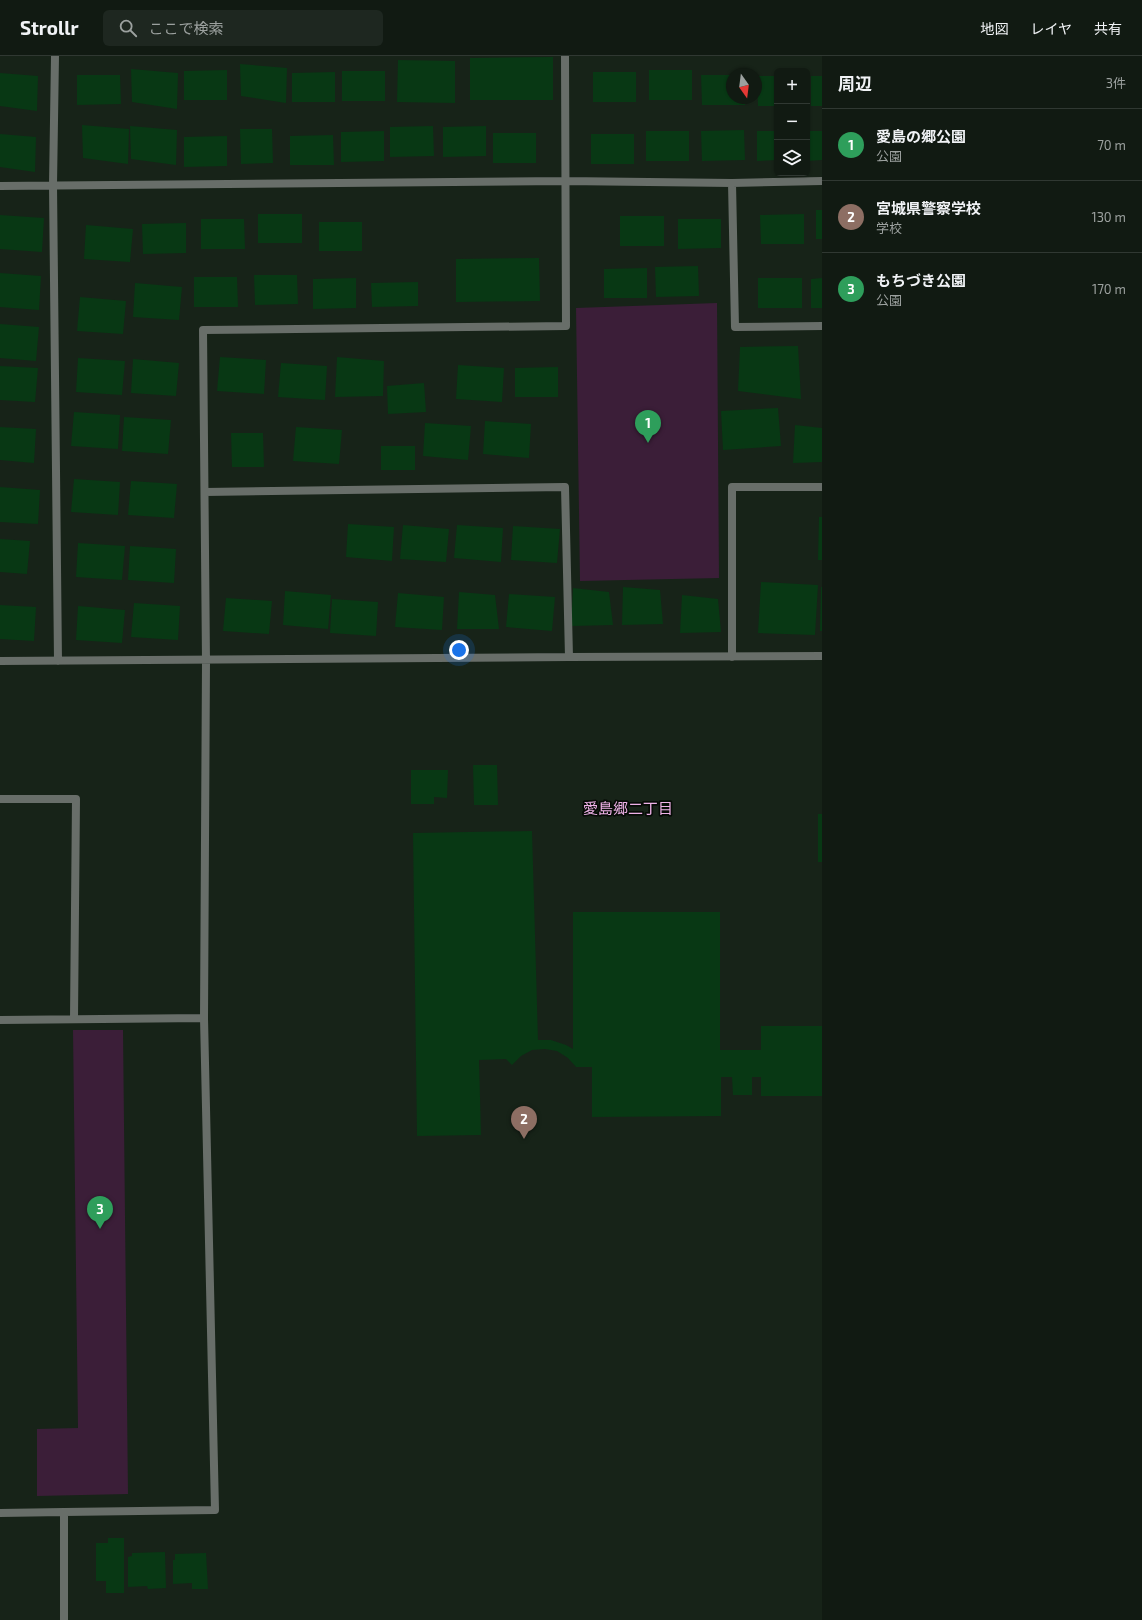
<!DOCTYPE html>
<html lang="ja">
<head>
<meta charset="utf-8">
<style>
	body { margin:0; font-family:"Exo 2","Noto Sans JP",sans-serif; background:#1e2720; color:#f1f3f6 }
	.controls { position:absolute; right:12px; top:12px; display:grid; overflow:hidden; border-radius:6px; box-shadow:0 1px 3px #0004 }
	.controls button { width:36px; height:36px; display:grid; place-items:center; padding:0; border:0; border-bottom:1px solid #303832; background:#111a12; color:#f1f3f6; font:20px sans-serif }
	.compass { position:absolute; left:726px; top:12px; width:36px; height:36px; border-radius:50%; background:#111a12; box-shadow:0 1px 3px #0004; rotate:166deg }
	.you { position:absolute; left:459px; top:594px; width:14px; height:14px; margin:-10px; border:3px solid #fff; border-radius:50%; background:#1a73e8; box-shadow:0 0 0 6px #1a73e833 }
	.badge { display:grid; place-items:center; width:26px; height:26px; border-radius:50%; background:#1a73e8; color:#fff; font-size:13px; font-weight:700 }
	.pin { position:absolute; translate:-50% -33px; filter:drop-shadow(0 1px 2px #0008) }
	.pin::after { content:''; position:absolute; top:21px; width:14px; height:12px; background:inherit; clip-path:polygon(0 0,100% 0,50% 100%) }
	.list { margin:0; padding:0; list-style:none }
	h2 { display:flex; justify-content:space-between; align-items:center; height:52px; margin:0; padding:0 16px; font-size:17px }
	h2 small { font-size:13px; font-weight:400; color:#9ca19f }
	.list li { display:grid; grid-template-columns:26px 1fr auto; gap:12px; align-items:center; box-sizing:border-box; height:72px; padding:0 16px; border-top:1px solid #303832 }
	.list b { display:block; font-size:15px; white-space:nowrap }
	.list p { margin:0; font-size:13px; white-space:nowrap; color:#9ca19f }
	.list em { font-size:13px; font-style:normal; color:#9ca19f }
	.icon { flex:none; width:22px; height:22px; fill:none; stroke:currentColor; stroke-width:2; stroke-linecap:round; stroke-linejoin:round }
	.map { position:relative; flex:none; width:822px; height:1564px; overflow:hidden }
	header { display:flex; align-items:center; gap:24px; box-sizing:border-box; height:56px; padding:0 20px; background:#111a12; border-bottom:1px solid #303832 }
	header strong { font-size:19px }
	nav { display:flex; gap:22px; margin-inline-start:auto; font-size:14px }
	.search { width:280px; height:36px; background:#1e2720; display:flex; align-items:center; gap:10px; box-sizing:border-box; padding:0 14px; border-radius:6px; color:#9ca19f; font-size:15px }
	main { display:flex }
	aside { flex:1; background:#111a12 }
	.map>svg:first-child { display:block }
	.green { fill:#3b1e38 }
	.building { fill:#083814 }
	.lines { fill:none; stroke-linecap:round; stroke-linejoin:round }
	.minor { stroke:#686e69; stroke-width:8 }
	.labels { text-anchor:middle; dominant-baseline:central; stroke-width:3.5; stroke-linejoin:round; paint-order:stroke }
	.neighbourhood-label { font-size:15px; fill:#eeb1e7; stroke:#060b06 }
</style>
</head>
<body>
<header>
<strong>Strollr</strong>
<div class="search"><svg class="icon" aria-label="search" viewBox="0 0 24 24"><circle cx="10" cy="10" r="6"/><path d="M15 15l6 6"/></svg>ここで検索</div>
<nav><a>地図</a><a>レイヤ</a><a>共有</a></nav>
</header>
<main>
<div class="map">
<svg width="822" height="1564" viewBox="0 0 822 1564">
	<rect width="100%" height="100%" fill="#172318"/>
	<path class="green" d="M717,247l2,275 -139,3 -4,-273z
		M73,974h50l5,464 -91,2v-67l41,-1z"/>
	<path class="building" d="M553,1v43h-83v-42z
		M398,4l57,1v42l-58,-1z
		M240,8l47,4 -1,35 -45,-7z
		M131,13l47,4 -1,36 -45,-7z
		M227,14v30h-43v-29z
		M649,14h43v30h-43z
		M342,15h43v30h-43z
		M335,16v30h-43v-29z
		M593,16h43v30h-43z
		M0,17l38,3 -1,35 -37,-5z
		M77,19h43l1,29 -44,1z
		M701,19h31v23h13v7h-43z
		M757,20h20v30h-19z
		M811,20h11v30h-11z
		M82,69l47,4 -1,35 -45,-6z
		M130,70l47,4 -1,35 -45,-6z
		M433,70l1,30 -44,1v-30z
		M486,70v30l-43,1v-30z
		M240,73h32l1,34 -32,1z
		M744,74l1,30 -43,1 -1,-30z
		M384,75v30l-43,1v-30z
		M646,75h43v30h-43z
		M757,75h20v29l-20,1z
		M807,75h15v29l-15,1z
		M493,77h43v30h-43z
		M0,78l36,3 -1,35 -35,-5z
		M591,78h43v30h-43z
		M333,79l1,30h-44v-29z
		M227,80v30l-43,1v-30z
		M816,154h6v29h-6z
		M258,158h44v29h-44z
		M804,158v30h-43l-1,-29z
		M0,159l44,3 -2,34 -42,-3z
		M620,160h44v30h-44z
		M201,163h43l1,30h-44z
		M678,163h43v29l-43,1z
		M319,166h43v29h-43z
		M186,167v30l-43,1 -1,-30z
		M86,169l47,4 -3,33 -46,-3z
		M539,202l1,43 -84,1v-43z
		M698,210l1,30 -43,1 -1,-30z
		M647,212v30h-43v-29z
		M0,217l41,3 -2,34 -39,-3z
		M254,219h43l1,29 -43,1z
		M194,221h43l1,30h-44z
		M356,222v30l-43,1v-30z
		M758,222h44v30h-44z
		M822,222v30h-11v-29z
		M418,226v24l-46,1 -1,-24z
		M135,227l47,4 -3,33 -46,-3z
		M80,241l46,4 -3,33 -46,-3z
		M0,268l39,3 -3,34 -36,-3z
		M798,290l3,53 -63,-8 2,-44z
		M220,301l46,3 -2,34 -47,-3z
		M337,301l47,4 -1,35 -48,1z
		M78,302l47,3 -3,34 -46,-3z
		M133,303l46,4 -3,33 -45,-3z
		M281,307l46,3 -2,34 -47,-3z
		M458,309l46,3 -2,34 -46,-3z
		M0,310l38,2 -3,34 -35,-2z
		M558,311v30h-43v-29z
		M424,327l2,29 -38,2 -1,-28z
		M778,352l3,38 -58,4 -2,-39z
		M74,356l46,3 -2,34 -47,-3z
		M124,361l47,3 -3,34 -46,-3z
		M485,365l46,3 -2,34 -46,-4z
		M425,367l46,3 -3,34 -45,-4z
		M795,369l27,3v34l-29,1z
		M0,371l36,2 -2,34 -34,-3z
		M296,371l46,3 -3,34 -46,-3z
		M231,377h32l1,34h-32z
		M381,390h34v24h-34z
		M74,423l46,3 -2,33 -47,-3z
		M131,425l46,3 -3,34 -46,-3z
		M0,431l40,3 -2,34 -38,-2z
		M819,461h3v43h-4z
		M348,468l46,3 -2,34 -46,-4z
		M403,469l46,4 -3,33 -46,-3z
		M457,469l46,3 -2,34 -47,-4z
		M513,470l47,3 -3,34 -46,-3z
		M0,483l30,2 -3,33 -27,-2z
		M78,487l47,3 -3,34 -46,-3z
		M130,490l46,3 -2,34 -46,-3z
		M761,526l57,3 -3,50 -57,-2z
		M623,531l37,3 3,34 -41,1z
		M821,531h1v44h-2z
		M573,532l36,4 4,33 -42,1z
		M285,535l46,4 -3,34 -45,-4z
		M459,536l36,3 4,34h-42z
		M398,537l46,4 -2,33 -47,-3z
		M509,538l46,3 -3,34 -46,-4z
		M682,539l36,4 3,33 -41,1z
		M226,542l46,3 -3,33 -46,-3z
		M332,543l46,3 -2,34 -46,-3z
		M134,547l46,3 -2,34 -47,-3z
		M0,549l36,2 -2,34 -34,-2z
		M78,550l47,4 -3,33 -46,-3z
		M473,709h24l1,40h-24z
		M411,714h37l-1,28 -13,-1v7h-23z
		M818,758h4v48h-4z
		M532,775l6,209h13l15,5 7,4v-137h147v138h41v-24h61v70h-61v-19h-9v18h-19l-1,-18h-11v39l-129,1v-50h-16l-8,-9 -11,-7 -12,-2 -13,1 -11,6 -9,9 -6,-6 -27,1 2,75 -64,1 -4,-303z
		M108,1482h16v55h-18v-12h-10v-38h12z
		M165,1496l1,36 -18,1 -1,-3 -19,1v-30l4,-1v-3z
		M206,1497l2,36h-16v-6l-19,1v-24h2v-6z"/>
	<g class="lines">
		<path class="minor" d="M55,0l-2,129 5,476
			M732,127l3,144 87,-1
			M0,130l565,-5 167,2 90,-2
			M205,436l360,-5 4,170
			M732,601v-170h90
			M0,605l569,-4 253,-1
			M0,743h76l-2,220
			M0,964l204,-2
			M64,1456l151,-2 -11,-492 2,-357 -3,-331 363,-4 -1,-270
			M0,1457l64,-1v108"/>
	</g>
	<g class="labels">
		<g class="neighbourhood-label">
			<text x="628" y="752">愛島郷二丁目</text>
		</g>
	</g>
</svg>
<div class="controls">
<button>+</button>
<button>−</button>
<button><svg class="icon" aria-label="layers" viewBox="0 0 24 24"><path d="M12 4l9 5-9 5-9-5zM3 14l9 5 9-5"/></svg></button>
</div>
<svg class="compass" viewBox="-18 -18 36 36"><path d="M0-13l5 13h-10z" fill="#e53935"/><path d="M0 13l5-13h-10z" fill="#9ca19f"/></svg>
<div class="you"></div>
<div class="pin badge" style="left:648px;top:387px;background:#2e9e5b">1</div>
<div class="pin badge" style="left:524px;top:1083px;background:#8d6e63">2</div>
<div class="pin badge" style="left:100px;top:1173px;background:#2e9e5b">3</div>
</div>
<aside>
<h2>周辺<small>3件</small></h2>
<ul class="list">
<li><span class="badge" style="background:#2e9e5b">1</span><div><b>愛島の郷公園</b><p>公園</p></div><em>70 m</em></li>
<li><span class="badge" style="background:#8d6e63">2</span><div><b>宮城県警察学校</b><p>学校</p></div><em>130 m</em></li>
<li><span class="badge" style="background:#2e9e5b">3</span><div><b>もちづき公園</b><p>公園</p></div><em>170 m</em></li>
</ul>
</aside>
</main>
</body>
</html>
